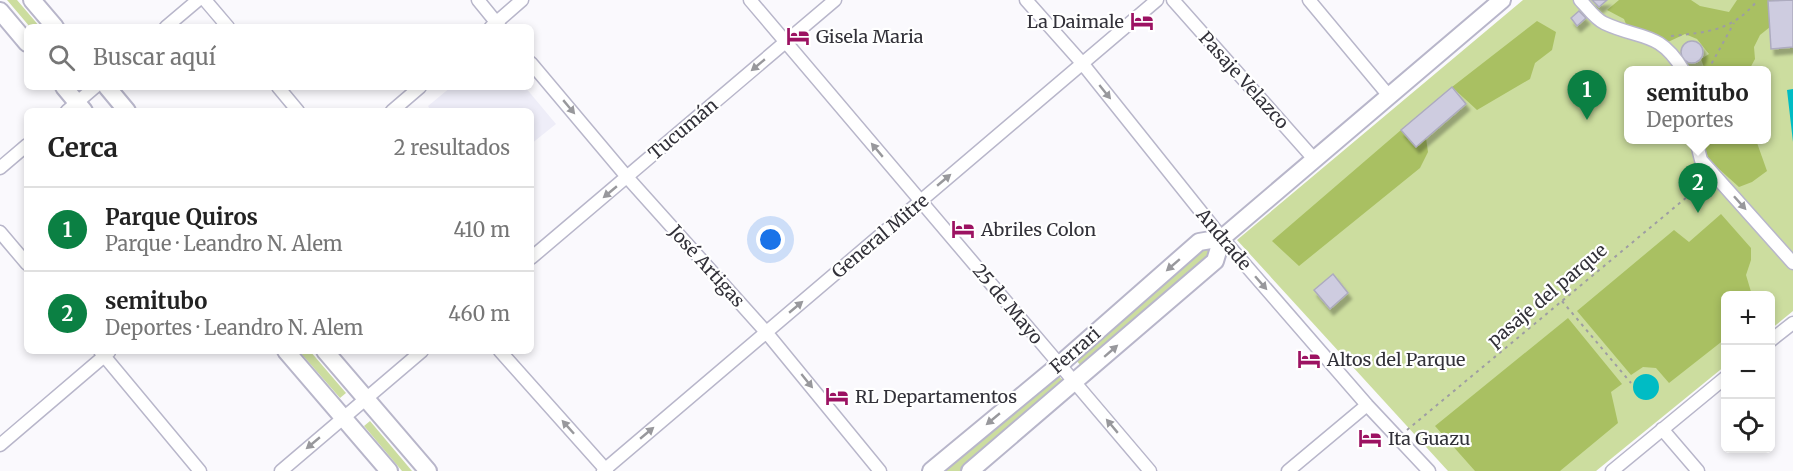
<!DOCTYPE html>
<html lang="es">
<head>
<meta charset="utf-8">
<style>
	body { margin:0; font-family:Merriweather,serif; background:#f6f6f6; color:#222 }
	.controls { position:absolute; right:18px; bottom:18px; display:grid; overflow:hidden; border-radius:9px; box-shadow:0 3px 9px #0003 }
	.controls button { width:54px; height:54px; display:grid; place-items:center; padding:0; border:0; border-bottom:2px solid #e0e0e0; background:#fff; color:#222; font:30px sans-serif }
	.you { position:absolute; left:771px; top:240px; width:21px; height:21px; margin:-15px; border:4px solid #fff; border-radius:50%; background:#1a73e8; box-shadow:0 0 0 9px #1a73e833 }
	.badge { display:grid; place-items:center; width:39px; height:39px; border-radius:50%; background:#0b8043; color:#fff; font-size:20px; font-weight:700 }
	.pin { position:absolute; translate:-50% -50px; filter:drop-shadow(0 2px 3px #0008) }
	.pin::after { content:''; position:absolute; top:32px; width:21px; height:18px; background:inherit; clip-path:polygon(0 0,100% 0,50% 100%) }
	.popup { position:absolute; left:1624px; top:66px; width:147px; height:78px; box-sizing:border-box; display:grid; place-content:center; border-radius:9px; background:#fff; filter:drop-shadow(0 2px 4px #0005); font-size:20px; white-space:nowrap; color:#767676 }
	.popup b { font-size:22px; color:#222 }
	.popup::after { content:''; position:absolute; left:50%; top:100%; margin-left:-12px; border:12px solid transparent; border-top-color:#fff }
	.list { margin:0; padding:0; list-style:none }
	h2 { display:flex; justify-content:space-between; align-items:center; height:78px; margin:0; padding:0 24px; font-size:26px }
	h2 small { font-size:20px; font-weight:400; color:#767676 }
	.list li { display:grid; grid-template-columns:39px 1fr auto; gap:18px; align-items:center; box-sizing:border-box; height:84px; padding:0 24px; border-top:2px solid #e0e0e0 }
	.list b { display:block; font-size:22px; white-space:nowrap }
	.list p { margin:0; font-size:20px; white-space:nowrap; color:#767676 }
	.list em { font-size:20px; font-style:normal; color:#767676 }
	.icon { flex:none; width:33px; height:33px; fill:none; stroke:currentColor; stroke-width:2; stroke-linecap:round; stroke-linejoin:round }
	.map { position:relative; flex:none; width:1793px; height:471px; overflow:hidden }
	.search { position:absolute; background:#fff; box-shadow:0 3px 9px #0003; left:24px; top:24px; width:510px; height:66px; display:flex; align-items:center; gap:15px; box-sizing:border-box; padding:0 21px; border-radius:9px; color:#767676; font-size:22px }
	.panel { position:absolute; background:#fff; box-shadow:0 3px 9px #0003; left:24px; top:108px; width:510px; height:246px; border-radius:9px }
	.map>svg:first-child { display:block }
	.built { fill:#eeedf8 }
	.green { fill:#ccdd9f; fill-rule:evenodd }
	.forest { fill:#a9c062 }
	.water { fill:#00bcc4 }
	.building { fill:#cecce0; stroke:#adabbf; stroke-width:1.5; filter:url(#shadow) }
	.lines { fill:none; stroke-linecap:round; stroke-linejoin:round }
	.street-casing { stroke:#b8b6ca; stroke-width:15 }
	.secondary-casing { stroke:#b8b6ca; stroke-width:20 }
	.path { stroke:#9e9da3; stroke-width:2; stroke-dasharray:3 4.5; stroke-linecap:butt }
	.street { stroke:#fff; stroke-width:12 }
	.secondary { stroke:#fff; stroke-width:16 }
	.oneway { fill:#98989c }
	.labels { text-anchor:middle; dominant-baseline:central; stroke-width:4.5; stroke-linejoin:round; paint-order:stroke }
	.poi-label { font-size:18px; fill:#323139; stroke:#fff; text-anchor:start }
	.street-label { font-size:18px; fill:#323139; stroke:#fff }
</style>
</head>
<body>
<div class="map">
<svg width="1793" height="471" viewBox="0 0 1793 471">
	<defs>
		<filter id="shadow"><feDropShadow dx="3.5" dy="6" stdDeviation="1.5" flood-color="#0004"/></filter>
	</defs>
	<rect width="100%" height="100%" fill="#faf9fd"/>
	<path class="built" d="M451,87h74l31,37 -25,20v-33h-100l-3,-5z"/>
	<path class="green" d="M7,0h10l23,27h-10z
		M1523,0h270v311l-22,18 -1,-33h-44l-1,70 -129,105h-148l-211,-231zM1629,70h138v70h-138z
		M1212,242l7,8 -137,117 -7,-8z
		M299,351h11l36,42 -6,5z
		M1058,375l7,8 -103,88h-17z
		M370,421l42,50h-10l-38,-45z"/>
	<path class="forest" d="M1619,0h72l9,6 29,6 8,-12h56l-23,27 -10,8 -6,12 1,12 -6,11h-44l-4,-11 8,-5 -12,-15 -12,-5 -17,8 -11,-7 -31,-11 -2,-5 -17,-9z
		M1537,21l19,11 -4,18 -17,13 -5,16 -53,31 -25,-23z
		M1401,130l25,8 2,14 -8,16 -121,98 -27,-25z
		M1702,140h54l11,31 -15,11 -13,5 -30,-27z
		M1721,214l30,34v12l-5,15 6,20 -26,1 -1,43 -56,44 -13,-15 -13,-1 -12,8 -54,-64 97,-81 15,12z
		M1568,318l54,66 -11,8 7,31 -58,48h-85l-40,-45z"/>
	<path class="water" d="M1793,89v53l-6,-52z
		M1633 387a13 13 0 1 1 26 0a13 13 0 1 1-26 0Z"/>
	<path class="building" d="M1592,0h15l-8,7z
		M1793,0v47l-22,2 -3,-48z
		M1579,11l7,7 -9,8 -6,-8z
		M1681 52a11 11 0 1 1 22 0a11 11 0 1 1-22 0Z
		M1452,87l14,17 -50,43 -15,-17z
		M1333,274l15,19 -18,16 -16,-19z"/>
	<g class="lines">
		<g class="street-casing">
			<path id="street" d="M205,0l23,27
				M478,0l22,27
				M750,0l400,471
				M1026,0l56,63 140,175 145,167 62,66
				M1173,0l141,159
				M1309,0l80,96
				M1580,0c7,7 15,19 24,23 36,17 55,7 79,47
				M166,27l32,-27
				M491,27l31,-27
				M531,63l96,114 139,155 114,139
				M278,87l20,24
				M67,111l28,-24
				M392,111l28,-24
				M1696,140l5,20 92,103
				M0,168l27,-23
				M0,232l27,32
				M531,258l304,-258
				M1770,341l23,-18
				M100,351l100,120
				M500,351l107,120
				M1662,429l36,42
				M0,445l109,-93
				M281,471l141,-120
				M603,471l554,-471
				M1288,471l79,-66
				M1612,471l114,-94"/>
		</g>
		<g class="secondary-casing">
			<path id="secondary" d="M32,0l23,27
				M0,11l27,32
				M64,87l20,24
				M107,87l20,24
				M286,351l103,120
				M325,351l103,120
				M931,471l128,-106 140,-123 23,-4
				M970,471l245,-210 7,-23 280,-238"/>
		</g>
		<path class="path" d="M1671,36c38,-4 61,-5 87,-36
			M1708,70l26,-47
			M1562,301l69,82
			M1407,430l298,-248"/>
		<use href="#street" class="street"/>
		<use href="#secondary" class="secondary"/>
	</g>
	<defs><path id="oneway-solid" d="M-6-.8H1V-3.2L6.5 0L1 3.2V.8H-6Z" transform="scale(1.5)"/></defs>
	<g class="oneway">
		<use href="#oneway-solid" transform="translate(758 65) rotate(140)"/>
		<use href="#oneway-solid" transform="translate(1105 92) rotate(51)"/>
		<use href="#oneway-solid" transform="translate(569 107) rotate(50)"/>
		<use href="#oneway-solid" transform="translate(877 150) rotate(-130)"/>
		<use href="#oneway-solid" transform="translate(944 180) rotate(-40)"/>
		<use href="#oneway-solid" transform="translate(610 192) rotate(140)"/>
		<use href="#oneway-solid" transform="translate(1740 203) rotate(48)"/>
		<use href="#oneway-solid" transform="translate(1173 265) rotate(139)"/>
		<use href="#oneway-solid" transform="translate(1261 283) rotate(49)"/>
		<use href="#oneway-solid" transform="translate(796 307) rotate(-40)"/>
		<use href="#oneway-solid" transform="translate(1111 351) rotate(-41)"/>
		<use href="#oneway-solid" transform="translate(807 381) rotate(51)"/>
		<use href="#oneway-solid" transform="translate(993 419) rotate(140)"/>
		<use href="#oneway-solid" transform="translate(1112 426) rotate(-130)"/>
		<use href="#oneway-solid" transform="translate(568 427) rotate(-132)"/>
		<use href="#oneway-solid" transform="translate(647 433) rotate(-40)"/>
		<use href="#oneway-solid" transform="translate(313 443) rotate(140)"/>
	</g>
	<defs>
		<g id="hotel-bare" transform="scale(1.8)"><path d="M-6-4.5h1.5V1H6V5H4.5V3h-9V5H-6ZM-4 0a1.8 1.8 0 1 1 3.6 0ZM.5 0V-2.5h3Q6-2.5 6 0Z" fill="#9c1262" stroke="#fff" stroke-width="2.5" paint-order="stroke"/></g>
	</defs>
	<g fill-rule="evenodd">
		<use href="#hotel-bare" x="1142" y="21"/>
		<use href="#hotel-bare" x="798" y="36"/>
		<use href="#hotel-bare" x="963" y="229"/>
		<use href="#hotel-bare" x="1309" y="359"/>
		<use href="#hotel-bare" x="837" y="396"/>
		<use href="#hotel-bare" x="1370" y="438"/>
	</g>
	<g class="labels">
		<g class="poi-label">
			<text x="1124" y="21" text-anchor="end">La Daimale</text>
			<text x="816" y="36">Gisela Maria</text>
			<text x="981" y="229">Abriles Colon</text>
			<text x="1327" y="359">Altos del Parque</text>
			<text x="855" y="396">RL Departamentos</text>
			<text x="1388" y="438">Ita Guazu</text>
		</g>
		<g class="street-label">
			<text transform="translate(1244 80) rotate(48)">Pasaje Velazco</text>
			<text transform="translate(683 129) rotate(-40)">Tucumán</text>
			<text transform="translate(880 236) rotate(-40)">General Mitre</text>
			<text transform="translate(1224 239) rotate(50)">Andrade</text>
			<text transform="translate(707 266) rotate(48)">José Artigas</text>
			<text transform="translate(1547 295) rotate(-40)">pasaje del parque</text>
			<text transform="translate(1008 304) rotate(50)">25 de Mayo</text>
			<text transform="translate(1075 350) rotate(-41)">Ferrari</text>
		</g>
	</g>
</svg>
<div class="controls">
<button>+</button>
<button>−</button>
<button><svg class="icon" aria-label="locate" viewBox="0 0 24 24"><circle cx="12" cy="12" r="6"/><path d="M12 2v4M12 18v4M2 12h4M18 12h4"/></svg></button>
</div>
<div class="you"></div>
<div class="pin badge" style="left:1587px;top:120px">1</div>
<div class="pin badge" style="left:1698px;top:213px">2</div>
<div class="popup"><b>semitubo</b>Deportes</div>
<div class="search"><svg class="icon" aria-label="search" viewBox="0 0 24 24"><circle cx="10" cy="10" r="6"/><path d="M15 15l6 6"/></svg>Buscar aquí</div>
<section class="panel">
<h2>Cerca<small>2 resultados</small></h2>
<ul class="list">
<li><span class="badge">1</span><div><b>Parque Quiros</b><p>Parque · Leandro N. Alem</p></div><em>410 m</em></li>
<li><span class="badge">2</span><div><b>semitubo</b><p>Deportes · Leandro N. Alem</p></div><em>460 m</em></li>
</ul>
</section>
</div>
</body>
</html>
